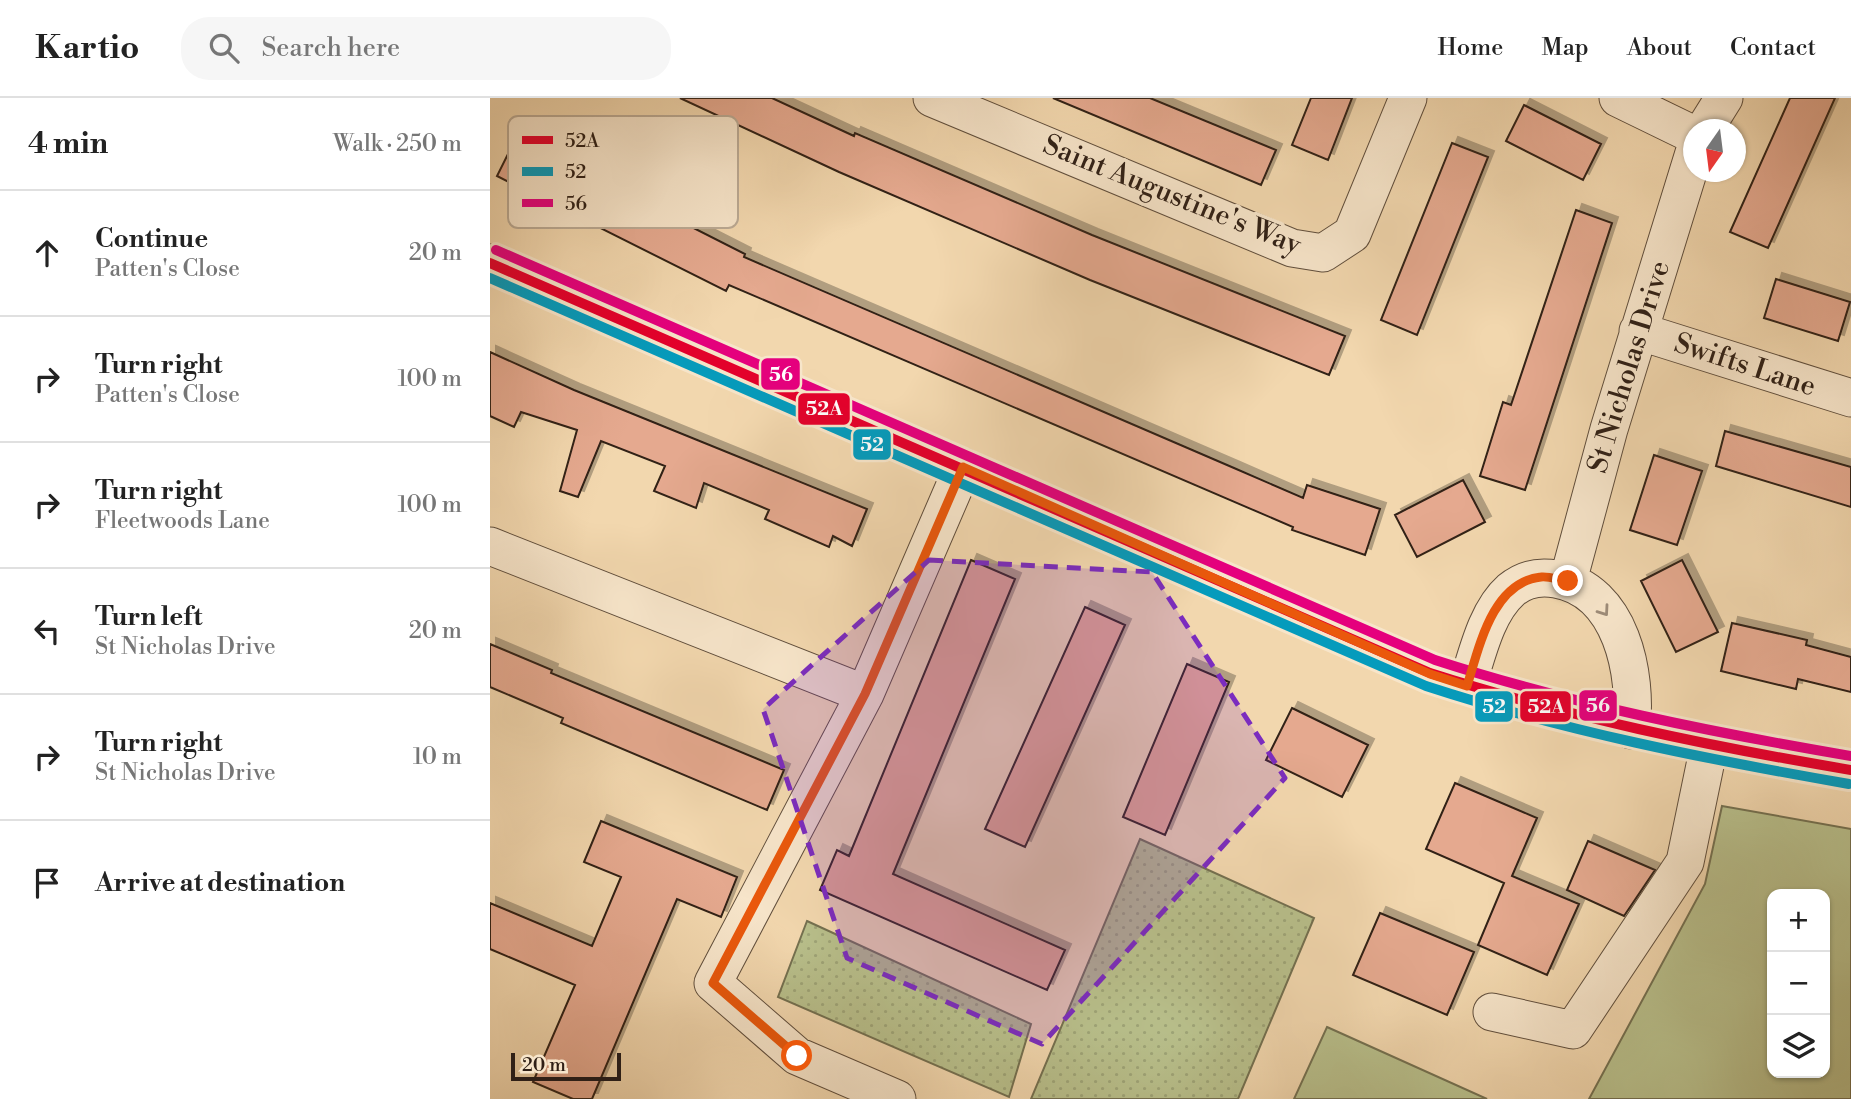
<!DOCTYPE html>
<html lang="en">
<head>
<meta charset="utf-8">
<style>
	body { margin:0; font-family:"Libre Bodoni",serif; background:#f6f6f6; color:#222 }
	.controls { position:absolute; right:21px; bottom:21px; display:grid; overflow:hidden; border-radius:14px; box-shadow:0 2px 5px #0004 }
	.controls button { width:63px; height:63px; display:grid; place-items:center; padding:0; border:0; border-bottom:2px solid #e0e0e0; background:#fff; color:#222; font:35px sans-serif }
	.compass { position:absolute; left:1193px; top:21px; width:63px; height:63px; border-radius:50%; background:#fff; box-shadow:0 2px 5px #0004; rotate:194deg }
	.scale { position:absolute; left:21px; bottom:18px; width:110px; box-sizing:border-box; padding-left:7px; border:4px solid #302016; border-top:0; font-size:19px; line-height:24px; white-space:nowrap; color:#302016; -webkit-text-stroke:5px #f7e5ca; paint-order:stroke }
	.stop { position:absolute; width:21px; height:21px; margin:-16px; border:5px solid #ea580c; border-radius:50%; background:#fff }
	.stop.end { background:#ea580c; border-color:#fff; box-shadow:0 2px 7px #0008 }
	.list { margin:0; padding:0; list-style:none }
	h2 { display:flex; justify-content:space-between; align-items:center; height:91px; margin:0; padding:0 28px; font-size:30px }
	h2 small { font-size:23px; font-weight:400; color:#767676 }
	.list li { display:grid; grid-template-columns:46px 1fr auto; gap:21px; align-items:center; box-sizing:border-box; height:126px; padding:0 28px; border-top:2px solid #e0e0e0 }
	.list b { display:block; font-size:26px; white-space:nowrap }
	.list p { margin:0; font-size:23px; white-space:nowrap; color:#767676 }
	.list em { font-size:23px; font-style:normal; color:#767676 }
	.icon { flex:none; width:38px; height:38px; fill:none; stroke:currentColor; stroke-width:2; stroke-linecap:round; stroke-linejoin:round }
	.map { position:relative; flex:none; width:1361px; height:1001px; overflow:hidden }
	header { display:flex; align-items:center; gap:42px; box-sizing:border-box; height:98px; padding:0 35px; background:#fff; border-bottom:2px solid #e0e0e0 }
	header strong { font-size:33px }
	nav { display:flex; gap:38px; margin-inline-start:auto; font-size:24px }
	.search { width:490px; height:63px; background:#f6f6f6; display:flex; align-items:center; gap:18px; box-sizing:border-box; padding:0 24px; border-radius:28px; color:#767676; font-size:26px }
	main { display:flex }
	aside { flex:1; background:#fff }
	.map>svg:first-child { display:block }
	.grass { fill:url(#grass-dots); stroke:#747050; stroke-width:2 }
	.park { fill:#b8bf8b; stroke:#747050; stroke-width:2; fill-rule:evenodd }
	.building { fill:#e5a98f; stroke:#302016; stroke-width:2; filter:url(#shadow) }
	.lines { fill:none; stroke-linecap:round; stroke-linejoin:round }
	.minor-casing { stroke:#604e3c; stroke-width:39 }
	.minor { stroke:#f7e5ca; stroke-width:37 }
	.bus-1-casing { stroke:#f7e5ca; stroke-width:16 }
	.bus-2-casing { stroke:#f7e5ca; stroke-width:16 }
	.bus-3-casing { stroke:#f7e5ca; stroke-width:16 }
	.bus-1 { stroke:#e4002b; stroke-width:10 }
	.bus-2 { stroke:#059bbc; stroke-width:10 }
	.bus-3 { stroke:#e5007d; stroke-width:10 }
	.oneway { stroke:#9d8c79 }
	.route { stroke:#ea580c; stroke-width:9 }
	.marked { fill:#7b2cbf; fill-opacity:0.2; stroke:#7b2cbf; stroke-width:5; stroke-dasharray:14 9; stroke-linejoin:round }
	.labels { text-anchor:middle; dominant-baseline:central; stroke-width:7; stroke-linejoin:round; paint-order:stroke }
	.street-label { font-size:28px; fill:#302016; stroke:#f7e5ca }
	.key { fill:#f7e5ca; stroke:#bbaa94; stroke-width:2 }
	.key-label { font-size:19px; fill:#302016 }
	.line-badge { stroke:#f7e5ca; stroke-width:2.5 }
	.badge-label { font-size:19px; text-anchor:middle; font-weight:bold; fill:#fff }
</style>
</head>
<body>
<header>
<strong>Kartio</strong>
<div class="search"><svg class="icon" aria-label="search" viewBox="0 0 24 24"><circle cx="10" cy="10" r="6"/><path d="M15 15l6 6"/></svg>Search here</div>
<nav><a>Home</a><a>Map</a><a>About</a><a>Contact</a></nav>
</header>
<main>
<aside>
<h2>4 min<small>Walk · 250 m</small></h2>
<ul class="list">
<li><svg class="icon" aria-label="ahead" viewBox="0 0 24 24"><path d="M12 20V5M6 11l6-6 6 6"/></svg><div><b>Continue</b><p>Patten's Close</p></div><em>20 m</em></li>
<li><svg class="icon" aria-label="right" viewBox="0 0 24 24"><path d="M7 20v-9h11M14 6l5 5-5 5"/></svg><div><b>Turn right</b><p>Patten's Close</p></div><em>100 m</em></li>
<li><svg class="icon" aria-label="right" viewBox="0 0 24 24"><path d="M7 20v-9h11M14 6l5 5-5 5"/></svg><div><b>Turn right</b><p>Fleetwoods Lane</p></div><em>100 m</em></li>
<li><svg class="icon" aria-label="left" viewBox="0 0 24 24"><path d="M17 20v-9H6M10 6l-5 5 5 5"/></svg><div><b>Turn left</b><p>St Nicholas Drive</p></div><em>20 m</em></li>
<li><svg class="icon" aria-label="right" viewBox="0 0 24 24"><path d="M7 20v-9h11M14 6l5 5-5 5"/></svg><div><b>Turn right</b><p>St Nicholas Drive</p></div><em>10 m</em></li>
<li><svg class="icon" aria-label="arrive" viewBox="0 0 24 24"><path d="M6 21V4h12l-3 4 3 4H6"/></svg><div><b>Arrive at destination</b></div></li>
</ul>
</aside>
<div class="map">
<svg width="1361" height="1001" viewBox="0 0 1361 1001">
	<defs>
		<pattern id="grass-dots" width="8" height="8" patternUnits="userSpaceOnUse" patternTransform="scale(1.75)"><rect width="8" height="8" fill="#b8bf8b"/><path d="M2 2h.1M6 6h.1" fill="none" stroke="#9ea477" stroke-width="1.8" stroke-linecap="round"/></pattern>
		<filter id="shadow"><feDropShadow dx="6" dy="-6" stdDeviation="0" flood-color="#0004"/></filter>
	</defs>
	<rect width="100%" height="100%" fill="#f2d7ae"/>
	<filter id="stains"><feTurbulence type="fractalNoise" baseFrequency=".00286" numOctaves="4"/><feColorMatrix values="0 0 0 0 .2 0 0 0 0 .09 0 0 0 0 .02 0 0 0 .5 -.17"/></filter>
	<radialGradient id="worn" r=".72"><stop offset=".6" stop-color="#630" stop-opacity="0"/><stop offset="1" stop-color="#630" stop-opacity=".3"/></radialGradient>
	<path class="grass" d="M650,741l174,79 -76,181h-207z
		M317,823l224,103 -22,73 -231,-100z"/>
	<path class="park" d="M1232,708l129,23v270h-262l116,-215zM1282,796h53v179h-53z
		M837,929l160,72h-193z"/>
	<path class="building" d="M190,0h92l82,38 1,-3 237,102 253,101 -16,39 -239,-95 -251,-108z
		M563,0h97l126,52 -15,35z
		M821,0h41l-24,62 -36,-15z
		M1300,0h45l-67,150 -38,-16z
		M1034,7l77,39 -18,36 -77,-39z
		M26,40l229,116 -1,3 490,211 69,30 4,-13 73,24 -15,46 -73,-25 1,-3 -564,-242 -3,6 -229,-115z
		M962,45l36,14 -71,178 -36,-15z
		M1086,112l36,13 -87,267 -45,-14 23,-74 8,3z
		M1286,181l74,23 -12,39 -74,-23z
		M0,254l84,38 293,119 -15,37 -19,-10 -4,11 -64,-28 4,-9 -65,-27 -8,25 -42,-17 11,-25 -64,-25 -23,56 -18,-6 17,-61 -56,-18 -7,15 -24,-11z
		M1235,333l126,36v40l-135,-41z
		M1164,357l48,16 -25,74 -47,-15z
		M973,382l22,42 -68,35 -22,-42z
		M481,462l44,19 -122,295 172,76 -18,40 -227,-100 17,-40 12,6z
		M1192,462l36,72 -42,20 -35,-71z
		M595,509l40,18 -100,222 -40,-18z
		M1242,525l75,17 -1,5 45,12v35l-53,-13 -2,10 -75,-18z
		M0,546l62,26 -1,3 233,97 -17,40 -206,-87 2,-5 -73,-31z
		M697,566l42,18 -64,153 -42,-18z
		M802,610l76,37 -26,52 -76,-37z
		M965,685l82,35 -25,58 67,28 -32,71 -69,-30 26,-62 -78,-34z
		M111,723l136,56 -16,40 -44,-18 -85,200h-19l-40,-17 42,-97 -85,-36v-46l102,43 29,-69 -37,-15z
		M1098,743l67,29 -31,46 -57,-26z
		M890,815l94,39 -27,63 -94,-40z"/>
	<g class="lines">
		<g class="minor-casing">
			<path id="minor" d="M442,0l360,150 31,5 29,-19 56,-136
				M1128,0l76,37
				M1214,32l20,-32
				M0,165l940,410c138,47 278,73 421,97
				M1148,233l213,67
				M0,448l375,148
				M1078,483l41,-152 85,-276
				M977,588c10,-31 19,-74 44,-96 13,-11 28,-14 45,-11 65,11 82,95 75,151
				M1002,914l81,18 112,-168 24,-116
				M407,1001l-100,-43 -84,-73 152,-289 98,-227"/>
		</g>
		<use href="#minor" class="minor"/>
		<g class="bus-1-casing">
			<path id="bus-1" d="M0,165l940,410c138,44 278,73 421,97"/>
		</g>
		<g class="bus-2-casing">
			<path id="bus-2" d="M0,180l936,408c138,45 279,73 423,98"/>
		</g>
		<g class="bus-3-casing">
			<path id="bus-3" d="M6,152l939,410c136,44 275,72 416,96"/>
		</g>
		<use href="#bus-1" class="bus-1"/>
		<use href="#bus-2" class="bus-2"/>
		<use href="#bus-3" class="bus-3"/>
	</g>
	<defs><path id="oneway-chevron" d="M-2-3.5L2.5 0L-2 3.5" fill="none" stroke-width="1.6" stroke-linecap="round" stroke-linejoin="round" transform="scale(1.75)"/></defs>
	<use class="oneway" href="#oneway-chevron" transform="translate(1114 513) rotate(55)"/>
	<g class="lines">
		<path class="route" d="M307,958l-84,-73 152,-289 98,-227 467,207 37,12c12,-38 25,-104 74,-109 8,-1 18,3 27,4"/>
	</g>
	<path class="marked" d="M439,462l223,12 133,206 -243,266 -195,-86 -84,-249z"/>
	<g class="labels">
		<g class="street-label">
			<text transform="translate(682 97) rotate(22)">Saint Augustine's Way</text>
			<text transform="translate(1255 267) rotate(18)">Swifts Lane</text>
			<text transform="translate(1139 269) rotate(-73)">St Nicholas Drive</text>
		</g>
	</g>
	<rect x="18" y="18" width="230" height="112" rx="10" class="key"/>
	<rect x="32" y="38" width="31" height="8" fill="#e4002b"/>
	<rect x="32" y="69" width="31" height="9" fill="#059bbc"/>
	<rect x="32" y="101" width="31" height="8" fill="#e5007d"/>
	<g class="key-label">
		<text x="75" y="49">52A</text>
		<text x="75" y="80">52</text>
		<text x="75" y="112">56</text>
	</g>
	<g class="line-badge">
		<rect x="270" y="259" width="41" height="34" rx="7" fill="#e5007d"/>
		<rect x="307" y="294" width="54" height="34" rx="7" fill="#e4002b"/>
		<rect x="362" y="330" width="40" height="33" rx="7" fill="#059bbc"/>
		<rect x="1088" y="591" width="40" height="33" rx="7" fill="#e5007d"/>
		<rect x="1029" y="592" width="53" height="33" rx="7" fill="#e4002b"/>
		<rect x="984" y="592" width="40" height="33" rx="7" fill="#059bbc"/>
	</g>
	<g class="badge-label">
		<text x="291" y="283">56</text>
		<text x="334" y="317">52A</text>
		<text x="382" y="353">52</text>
		<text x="1108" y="614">56</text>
		<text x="1056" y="615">52A</text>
		<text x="1004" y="615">52</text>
	</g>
	<rect width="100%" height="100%" filter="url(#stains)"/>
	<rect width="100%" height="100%" fill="url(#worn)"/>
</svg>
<div class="controls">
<button>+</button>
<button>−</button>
<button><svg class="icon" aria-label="layers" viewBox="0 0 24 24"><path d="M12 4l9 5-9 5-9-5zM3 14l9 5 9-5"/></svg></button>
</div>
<svg class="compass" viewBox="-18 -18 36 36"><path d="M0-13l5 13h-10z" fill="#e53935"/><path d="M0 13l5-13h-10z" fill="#767676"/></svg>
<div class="scale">20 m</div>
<div class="stop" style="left:307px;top:958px"></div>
<div class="stop end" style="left:1078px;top:483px"></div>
</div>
</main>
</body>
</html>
